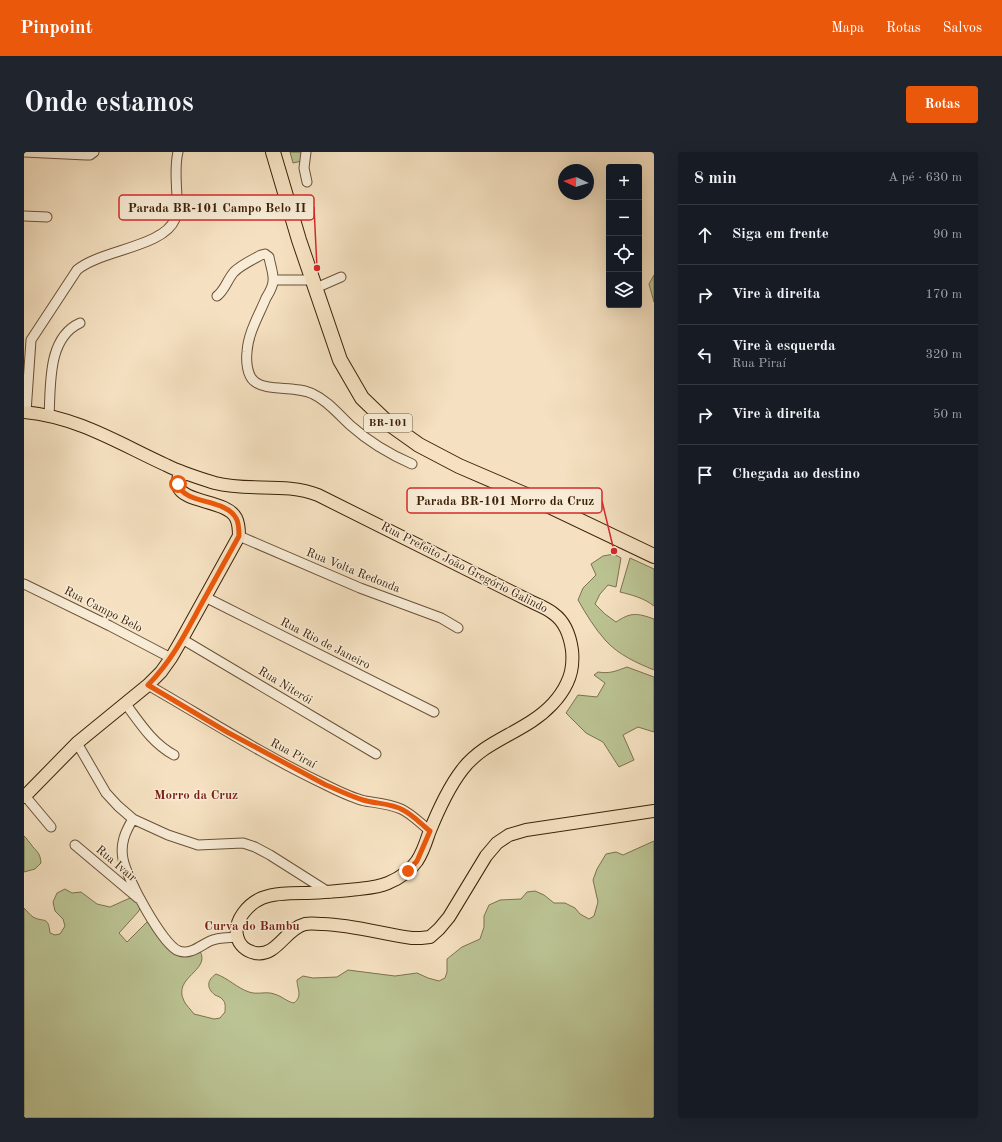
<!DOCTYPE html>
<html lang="pt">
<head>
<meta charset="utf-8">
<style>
	body { margin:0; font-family:"Old Standard TT",serif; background:#20242c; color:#f1f3f6 }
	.controls { position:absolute; right:12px; top:12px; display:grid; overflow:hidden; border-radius:4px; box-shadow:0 4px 16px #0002 }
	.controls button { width:36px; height:36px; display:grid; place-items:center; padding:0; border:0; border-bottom:1px solid #363941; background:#171b24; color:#f1f3f6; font:20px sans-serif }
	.compass { position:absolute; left:534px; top:12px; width:36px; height:36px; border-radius:50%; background:#171b24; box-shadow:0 4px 16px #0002; rotate:274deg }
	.stop { position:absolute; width:12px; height:12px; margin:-9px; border:3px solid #ea580c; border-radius:50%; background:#fff }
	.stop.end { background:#ea580c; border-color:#fff; box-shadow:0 1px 4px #0008 }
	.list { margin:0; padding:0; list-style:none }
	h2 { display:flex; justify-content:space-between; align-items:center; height:52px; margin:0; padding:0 16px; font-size:17px }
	h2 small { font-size:13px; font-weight:400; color:#9ea1a6 }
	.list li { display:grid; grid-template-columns:26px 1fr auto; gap:12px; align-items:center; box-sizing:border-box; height:60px; padding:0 16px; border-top:1px solid #363941 }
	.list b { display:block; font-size:15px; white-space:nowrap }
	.list p { margin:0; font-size:13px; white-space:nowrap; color:#9ea1a6 }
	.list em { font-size:13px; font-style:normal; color:#9ea1a6 }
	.icon { flex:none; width:22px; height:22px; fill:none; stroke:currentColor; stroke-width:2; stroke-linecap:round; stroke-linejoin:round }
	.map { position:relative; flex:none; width:630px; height:966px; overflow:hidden; border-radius:4px }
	header { display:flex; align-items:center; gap:24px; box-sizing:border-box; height:56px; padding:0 20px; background:#ea580c; color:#fff }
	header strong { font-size:19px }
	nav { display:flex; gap:22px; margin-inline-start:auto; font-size:14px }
	.intro { display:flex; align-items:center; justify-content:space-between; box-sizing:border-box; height:96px; padding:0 24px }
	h1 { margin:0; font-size:28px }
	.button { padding:10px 18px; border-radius:4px; background:#ea580c; color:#fff; font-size:14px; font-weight:700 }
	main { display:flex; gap:24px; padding:0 24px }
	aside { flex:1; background:#171b24; border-radius:4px; box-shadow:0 4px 16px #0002 }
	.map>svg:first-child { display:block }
	.green { fill:#bbc393; stroke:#7c724e }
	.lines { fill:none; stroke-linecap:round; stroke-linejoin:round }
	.minor-casing { stroke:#6b5136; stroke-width:11 }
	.major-casing { stroke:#3d2108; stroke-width:14 }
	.highway-casing { stroke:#3d2108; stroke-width:16 }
	.minor { stroke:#f8ecd7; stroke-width:9 }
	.major { stroke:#f5e1c1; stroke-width:12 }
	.highway { stroke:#f5e1c1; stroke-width:14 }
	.route { stroke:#ea580c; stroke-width:5 }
	.labels { text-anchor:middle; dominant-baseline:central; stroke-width:3; stroke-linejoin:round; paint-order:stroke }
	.shield { fill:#f8ecd7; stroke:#755e46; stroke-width:1 }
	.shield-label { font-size:11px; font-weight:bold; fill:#3d2108 }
	.street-label { font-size:12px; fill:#3d2108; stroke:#f8ecd7 }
	.neighbourhood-label { font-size:13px; font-weight:bold; fill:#7a1f14; stroke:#f8ecd7 }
	.leader { fill:none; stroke:#d62828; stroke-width:1.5 }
	.callout-dot { fill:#d62828; stroke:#f8ecd7; stroke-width:1.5 }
	.callout { fill:#f8ecd7; stroke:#d62828; stroke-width:1.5 }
	.callout-label { font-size:13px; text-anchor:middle; font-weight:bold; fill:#3d2108 }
</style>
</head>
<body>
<header>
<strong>Pinpoint</strong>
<nav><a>Mapa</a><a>Rotas</a><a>Salvos</a></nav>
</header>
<div class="intro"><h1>Onde estamos</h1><a class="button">Rotas</a></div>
<main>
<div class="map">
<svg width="630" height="966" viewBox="0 0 630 966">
	<rect width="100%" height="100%" fill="#f5e1c1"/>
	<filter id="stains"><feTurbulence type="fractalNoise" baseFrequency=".005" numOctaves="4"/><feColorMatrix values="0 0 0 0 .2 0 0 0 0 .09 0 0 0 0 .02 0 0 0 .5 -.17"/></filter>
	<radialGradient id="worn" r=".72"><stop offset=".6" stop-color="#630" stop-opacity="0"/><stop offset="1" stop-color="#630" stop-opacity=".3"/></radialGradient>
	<path class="green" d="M266,0h13l-1,9 -9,2z
		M630,123v27l-5,-18z
		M590,402l7,4 -5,29 -8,-2 -8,9 -5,10 10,10 11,8c15,-10 21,-9 38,-3v51c-17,-7 -35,-15 -48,-29 -11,-12 -20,-27 -28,-41l5,-12 13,-13 -5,-11 12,-8z
		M606,406l24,11v37c-10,-8 -22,-11 -34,-14z
		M603,515l27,10v55l-16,-5 -15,8 11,25 -15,7 -16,-25 -17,-9 -20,-20 12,-18 19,2 8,-14 -11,-8 4,-3c12,2 18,-1 29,-5z
		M0,684c3,2 3,4 6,7 6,9 10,8 11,20l-6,6 -11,3z
		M630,689v277h-630v-210c3,3 6,7 9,9 11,6 15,-2 17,16l5,2 5,-1 5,-8 -2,-7 -8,-8 -2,-9 4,-9 8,-4 7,4 9,-1 16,12 13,3 20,-9 7,3 4,6 -3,5 -19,21 8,9 23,-23 28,35 22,-3c11,20 -28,26 -16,50 2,4 7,9 10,13l20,5 6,-1 5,-6c0,-4 1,-9 -2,-12 -2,-3 -6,-4 -8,-5 -9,-7 -8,-15 1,-21 12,4 21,14 33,18 8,3 18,-1 25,2 8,2 13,8 20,9 9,-7 3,-14 3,-23l6,-4 10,2 24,-1 11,-7 47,6 22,-3 11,5 11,3 6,-3 2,-6v-13l15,-12 18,-8 4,-12v-11l5,-11 11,-5 21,-1 6,-7 8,-1 9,4 10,8h11l10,5 5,6 9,5 5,-3 4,-14 -5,-22 4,-11 9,-15 10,-2 7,3z"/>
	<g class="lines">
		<g class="minor-casing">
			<path id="minor" d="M0,0l62,3h4l4,-3
				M282,0l-2,16 3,14
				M0,64l23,1
				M249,128h40
				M292,136l25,-11
				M193,144c8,-6 10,-16 17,-24 7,-7 18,-12 27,-17l4,-1 4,3c1,7 5,17 4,24 0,6 -4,12 -7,17 -7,17 -18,35 -19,54 -1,9 0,23 7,29 12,11 43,4 59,13 15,7 25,20 37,31 19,17 39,29 62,39
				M2,260l5,-72 46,-70c23,-20 87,-23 98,-51 2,-6 2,-12 2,-18 0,-16 -3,-33 1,-49
				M25,263c2,-30 -2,-77 31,-92
				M215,384l121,52 81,30 17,10
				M0,432l86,42 61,32
				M181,445l229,115
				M158,487l194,115
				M124,533c59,34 117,71 178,100 12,6 26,13 39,16 12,2 25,3 36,8 11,5 20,15 29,22
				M101,551c15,20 27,40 49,52
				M53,591l29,50 12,13 15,13 35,16 30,10 45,-2 12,4 15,8 60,38
				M1,644l26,31
				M109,667c-8,13 -13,25 -10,40 3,18 40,87 56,92 12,4 22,-6 31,-10 9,-4 19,-3 27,-4
				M51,693l63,53"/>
		</g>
		<g class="major-casing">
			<path id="major" d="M0,260c54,5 94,31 142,53 16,8 33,13 49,18 34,9 70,-1 103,12l216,108c7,3 14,6 20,11 11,8 16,22 18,36 1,10 0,23 -5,33 -7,15 -21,29 -35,38 -24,16 -52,25 -70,49 -13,17 -25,43 -33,63 -3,9 -6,19 -12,28 -7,10 -17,17 -29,22 -9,4 -20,5 -29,6 -19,2 -37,4 -56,4 -13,0 -29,0 -41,5 -14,6 -28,22 -25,38 2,9 9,15 18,17 22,4 30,-24 50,-29 6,-1 12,0 18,0 30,1 60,10 89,14h9l9,-1 9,-8 10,-12 37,-61 11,-13 12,-8 17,-5 128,-19
				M0,645l53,-54 71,-58 13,-13 10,-14 11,-19 57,-103c0,-6 0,-12 -3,-18 -9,-18 -53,-15 -58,-32 -1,-4 1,-10 2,-15"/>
		</g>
		<g class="highway-casing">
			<path id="highway" d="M249,0l26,88 41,120 22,38 26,25 31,22 40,21 65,28 130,62"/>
		</g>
		<use href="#minor" class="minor"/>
		<use href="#major" class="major"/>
		<use href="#highway" class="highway"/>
	</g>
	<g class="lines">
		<path class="route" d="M154,332c6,21 47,14 58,34 3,5 3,12 3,18 -12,22 -25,45 -37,67 -17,31 -29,56 -54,82l79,47 99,53c12,5 24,11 37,15 13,4 28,3 40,10 10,5 18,14 27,21l-13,30 -9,10"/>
	</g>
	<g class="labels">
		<rect class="shield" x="340" y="262" width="48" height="18" rx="3"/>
		<g class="shield-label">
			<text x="364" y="271">BR-101</text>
		</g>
		<g class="street-label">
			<text transform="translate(440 416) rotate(27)">Rua Prefeito João Gregório Galindo</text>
			<text transform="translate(329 419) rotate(22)">Rua Volta Redonda</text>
			<text transform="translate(79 458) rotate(27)">Rua Campo Belo</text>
			<text transform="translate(301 492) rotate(27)">Rua Rio de Janeiro</text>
			<text transform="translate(261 534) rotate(31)">Rua Niterói</text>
			<text transform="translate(269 602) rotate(28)">Rua Piraí</text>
			<text transform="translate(92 712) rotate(40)">Rua Ivair</text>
		</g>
		<g class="neighbourhood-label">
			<text x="172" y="643">Morro da Cruz</text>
			<text x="228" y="774">Curva do Bambu</text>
		</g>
	</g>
	<path class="leader" d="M293 116L290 55M590 399L578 349"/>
	<g class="callout-dot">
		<circle cx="293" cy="116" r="4"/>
		<circle cx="590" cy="399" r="4"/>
	</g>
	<g class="callout">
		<rect x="95" y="43" width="195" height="25" rx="4"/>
		<rect x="383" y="336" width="195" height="25" rx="4"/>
	</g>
	<g class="callout-label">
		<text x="193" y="60">Parada BR-101 Campo Belo II</text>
		<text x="481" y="353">Parada BR-101 Morro da Cruz</text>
	</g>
	<rect width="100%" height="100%" filter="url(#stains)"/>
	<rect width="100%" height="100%" fill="url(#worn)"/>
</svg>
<div class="controls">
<button>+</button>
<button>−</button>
<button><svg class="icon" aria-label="locate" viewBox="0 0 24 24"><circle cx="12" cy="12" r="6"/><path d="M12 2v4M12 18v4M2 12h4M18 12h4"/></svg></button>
<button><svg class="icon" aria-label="layers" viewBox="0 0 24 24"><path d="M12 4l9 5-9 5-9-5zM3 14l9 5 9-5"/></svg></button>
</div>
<svg class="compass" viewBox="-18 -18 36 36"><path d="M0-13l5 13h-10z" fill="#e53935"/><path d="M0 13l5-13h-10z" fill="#9ea1a6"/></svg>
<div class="stop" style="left:154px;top:332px"></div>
<div class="stop end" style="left:384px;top:719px"></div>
</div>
<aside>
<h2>8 min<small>A pé · 630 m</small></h2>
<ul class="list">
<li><svg class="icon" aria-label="ahead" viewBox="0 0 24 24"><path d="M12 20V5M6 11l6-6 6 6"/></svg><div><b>Siga em frente</b></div><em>90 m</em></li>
<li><svg class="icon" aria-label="right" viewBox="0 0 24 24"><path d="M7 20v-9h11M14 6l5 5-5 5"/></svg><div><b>Vire à direita</b></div><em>170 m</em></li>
<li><svg class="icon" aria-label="left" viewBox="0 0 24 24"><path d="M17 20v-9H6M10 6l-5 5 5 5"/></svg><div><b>Vire à esquerda</b><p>Rua Piraí</p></div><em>320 m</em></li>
<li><svg class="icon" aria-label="right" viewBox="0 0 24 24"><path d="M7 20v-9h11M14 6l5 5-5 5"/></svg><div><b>Vire à direita</b></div><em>50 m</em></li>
<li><svg class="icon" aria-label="arrive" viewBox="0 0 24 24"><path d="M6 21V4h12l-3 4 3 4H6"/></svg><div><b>Chegada ao destino</b></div></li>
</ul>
</aside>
</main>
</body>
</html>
